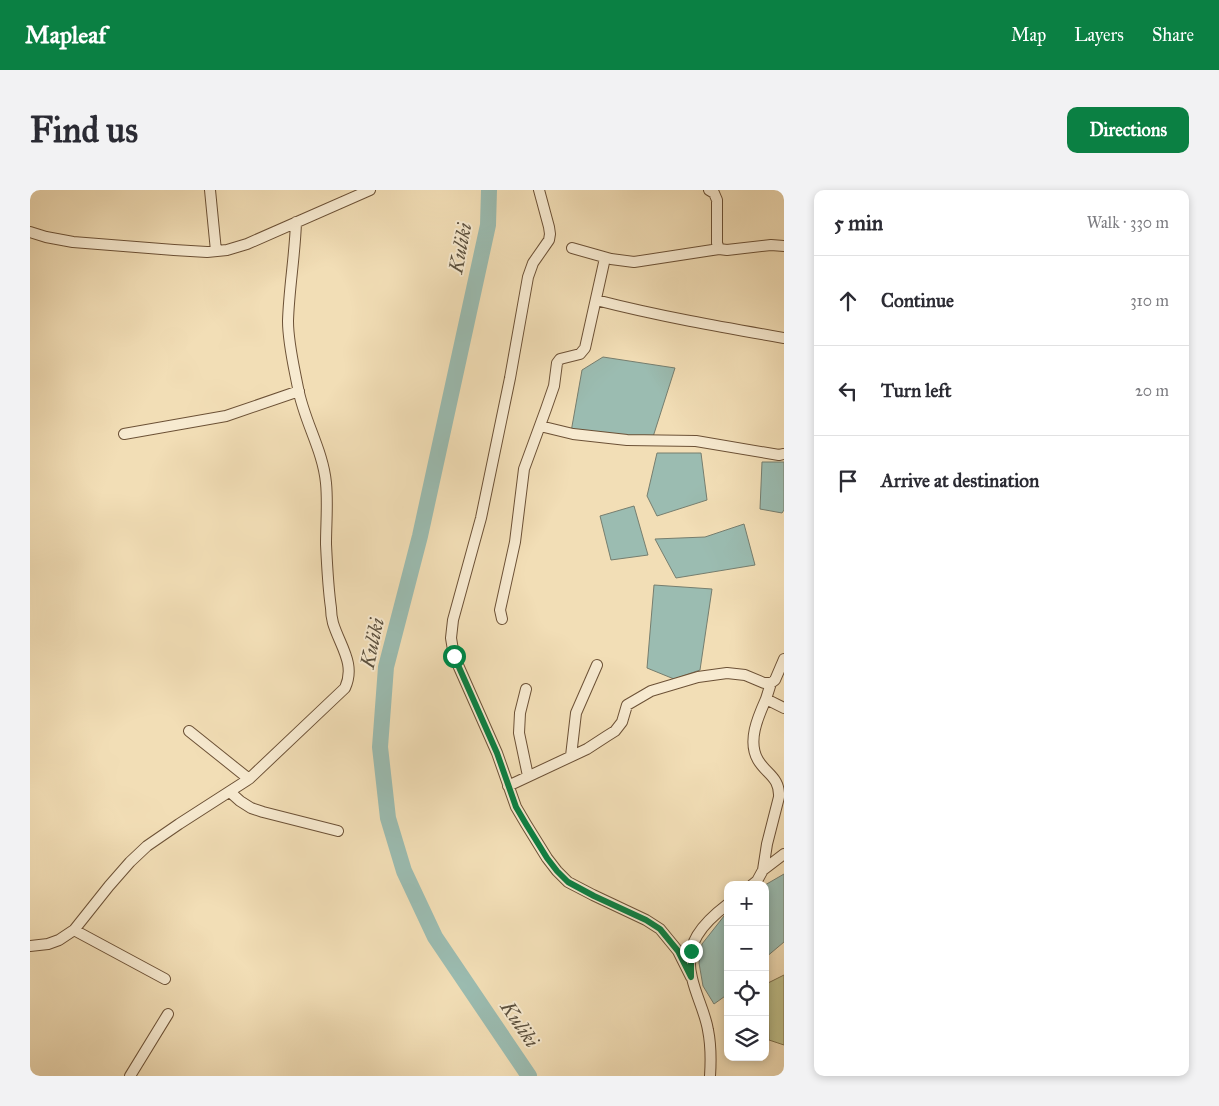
<!DOCTYPE html>
<html lang="en">
<head>
<meta charset="utf-8">
<style>
	body { margin:0; font-family:"IM FELL Great Primer",serif; background:#f2f2f3; color:#2b2b33 }
	.controls { position:absolute; right:15px; bottom:15px; display:grid; overflow:hidden; border-radius:10px; box-shadow:0 2px 8px #0003 }
	.controls button { width:45px; height:45px; display:grid; place-items:center; padding:0; border:0; border-bottom:1px solid #e1e1e2; background:#fff; color:#2b2b33; font:25px sans-serif }
	.stop { position:absolute; width:15px; height:15px; margin:-11px; border:4px solid #0b8043; border-radius:50%; background:#fff }
	.stop.end { background:#0b8043; border-color:#fff; box-shadow:0 1px 5px #0008 }
	.list { margin:0; padding:0; list-style:none }
	h2 { display:flex; justify-content:space-between; align-items:center; height:65px; margin:0; padding:0 20px; font-size:21px }
	h2 small { font-size:16px; font-weight:400; color:#7c7c81 }
	.list li { display:grid; grid-template-columns:32px 1fr auto; gap:15px; align-items:center; box-sizing:border-box; height:90px; padding:0 20px; border-top:1px solid #e1e1e2 }
	.list b { display:block; font-size:19px; white-space:nowrap }
	.list em { font-size:16px; font-style:normal; color:#7c7c81 }
	.icon { flex:none; width:28px; height:28px; fill:none; stroke:currentColor; stroke-width:2; stroke-linecap:round; stroke-linejoin:round }
	.map { position:relative; flex:none; width:754px; height:886px; overflow:hidden; border-radius:10px }
	header { display:flex; align-items:center; gap:30px; box-sizing:border-box; height:70px; padding:0 25px; background:#0b8043; color:#fff }
	header strong { font-size:24px }
	nav { display:flex; gap:28px; margin-inline-start:auto; font-size:18px }
	.intro { display:flex; align-items:center; justify-content:space-between; box-sizing:border-box; height:120px; padding:0 30px }
	h1 { margin:0; font-size:35px }
	.button { padding:12px 22px; border-radius:10px; background:#0b8043; color:#fff; font-size:18px; font-weight:700 }
	main { display:flex; gap:30px; padding:0 30px }
	aside { flex:1; background:#fff; border-radius:10px; box-shadow:0 2px 8px #0003 }
	.map>svg:first-child { display:block }
	.green { fill:#bfc08b; stroke:#7f714c }
	.water { fill:#9bbcb1; stroke:#767e6f }
	.lines { fill:none; stroke-linecap:round; stroke-linejoin:round }
	.river { stroke:#9bbcb1; stroke-width:16 }
	.minor-casing { stroke:#6c5136; stroke-width:12 }
	.minor { stroke:#f7ead0; stroke-width:10 }
	.route { stroke:#0b8043; stroke-width:6 }
	.labels { text-anchor:middle; dominant-baseline:central; stroke-width:4; stroke-linejoin:round; paint-order:stroke }
	.water-label { font-size:20px; font-style:italic; fill:#5b503e; stroke:#f7ead0 }
</style>
</head>
<body>
<header>
<strong>Mapleaf</strong>
<nav><a>Map</a><a>Layers</a><a>Share</a></nav>
</header>
<div class="intro"><h1>Find us</h1><a class="button">Directions</a></div>
<main>
<div class="map">
<svg width="754" height="886" viewBox="0 0 754 886">
	<rect width="100%" height="100%" fill="#f2deb6"/>
	<filter id="stains"><feTurbulence type="fractalNoise" baseFrequency=".004" numOctaves="4"/><feColorMatrix values="0 0 0 0 .2 0 0 0 0 .09 0 0 0 0 .02 0 0 0 .5 -.17"/></filter>
	<radialGradient id="worn" r=".72"><stop offset=".6" stop-color="#630" stop-opacity="0"/><stop offset="1" stop-color="#630" stop-opacity=".3"/></radialGradient>
	<path class="green" d="M754,785v70l-15,-5 -1,-57z"/>
	<path class="water" d="M573,167l72,11 -23,72 -81,-8 11,-62z
		M627,263h44l6,47 -50,16 -10,-20z
		M732,272h22v48l-2,3 -22,-4z
		M604,316l14,49 -37,5 -11,-44z
		M714,334l11,41 -79,13 -21,-39 50,-2z
		M624,395l58,4 -12,81 -26,9 -27,-11z
		M754,684v68l-19,16v-73z
		M698,721v83l-14,10 -11,-18 -4,-23 3,-19z"/>
	<g class="lines">
		<path class="river" d="M459,0l-1,35 -68,311 -34,131 -6,80 8,71 16,53 31,66 94,139"/>
		<g class="minor-casing">
			<path id="minor" d="M180,0l6,61
				M509,0l10,37 1,7 -1,6 -16,23 -5,14 -18,101 -29,140 -28,102 -2,18 3,18 43,97 19,54 10,17 21,34 10,13 11,11 25,13 53,25 14,9 18,22 13,26
				M679,0l5,3 3,7v43l2,6 8,1 44,-5 13,1
				M0,42l16,5 27,5 101,8 33,2 20,-2 20,-6 123,-54
				M542,58l39,11 23,3 85,-13
				M566,110c62,16 125,27 188,38
				M510,236l33,8 54,6 69,1 83,14 5,-1
				M94,244l102,-18 73,-25
				M472,429l-2,-9 15,-68 9,-73 22,-60 8,-23 3,-23 3,-4 20,-5 5,-6 20,-90
				M741,493l-5,16 18,9
				M496,499l-6,24 -1,20 9,43
				M159,541l60,48
				M541,566l5,-43 21,-48
				M478,596l79,-37 20,-13 8,-5 7,-9 5,-17 24,-14 47,-14 29,-4 18,2 19,8h7l4,-3 9,-21
				M200,602l10,9 11,7 12,4 75,19
				M733,680l21,-16
				M722,695l5,-4 6,-11 4,-26 12,-47c1,-20 -13,-23 -21,-37 -11,-19 0,-43 8,-61
				M44,740l91,49
				M0,756l18,-2 11,-4 15,-10 35,-44 21,-24 17,-16 32,-22 70,-45 96,-91c11,-24 -5,-42 -12,-65 -1,-4 -2,-10 -2,-15 -3,-21 -4,-43 -5,-64 0,-20 2,-41 0,-61 -3,-33 -22,-62 -28,-95 -4,-21 -10,-45 -10,-67 1,-33 7,-66 8,-99
				M100,886l38,-62
				M680,886c1,-15 1,-31 -2,-46 -3,-18 -12,-34 -16,-52 -9,-34 11,-55 36,-74"/>
		</g>
		<use href="#minor" class="minor"/>
	</g>
	<g class="lines">
		<path class="route" d="M424,466l43,97 19,54 10,17 21,34 10,13 11,11 26,14 52,24 14,9 18,22 13,26v-26"/>
	</g>
	<g class="labels">
		<g class="water-label">
			<text transform="translate(430 58) rotate(-79)">Kuliki</text>
			<text transform="translate(342 453) rotate(-78)">Kuliki</text>
			<text transform="translate(490 834) rotate(56)">Kuliki</text>
		</g>
	</g>
	<rect width="100%" height="100%" filter="url(#stains)"/>
	<rect width="100%" height="100%" fill="url(#worn)"/>
</svg>
<div class="controls">
<button>+</button>
<button>−</button>
<button><svg class="icon" aria-label="locate" viewBox="0 0 24 24"><circle cx="12" cy="12" r="6"/><path d="M12 2v4M12 18v4M2 12h4M18 12h4"/></svg></button>
<button><svg class="icon" aria-label="layers" viewBox="0 0 24 24"><path d="M12 4l9 5-9 5-9-5zM3 14l9 5 9-5"/></svg></button>
</div>
<div class="stop" style="left:424px;top:466px"></div>
<div class="stop end" style="left:661px;top:761px"></div>
</div>
<aside>
<h2>5 min<small>Walk · 330 m</small></h2>
<ul class="list">
<li><svg class="icon" aria-label="ahead" viewBox="0 0 24 24"><path d="M12 20V5M6 11l6-6 6 6"/></svg><div><b>Continue</b></div><em>310 m</em></li>
<li><svg class="icon" aria-label="left" viewBox="0 0 24 24"><path d="M17 20v-9H6M10 6l-5 5 5 5"/></svg><div><b>Turn left</b></div><em>20 m</em></li>
<li><svg class="icon" aria-label="arrive" viewBox="0 0 24 24"><path d="M6 21V4h12l-3 4 3 4H6"/></svg><div><b>Arrive at destination</b></div></li>
</ul>
</aside>
</main>
</body>
</html>
